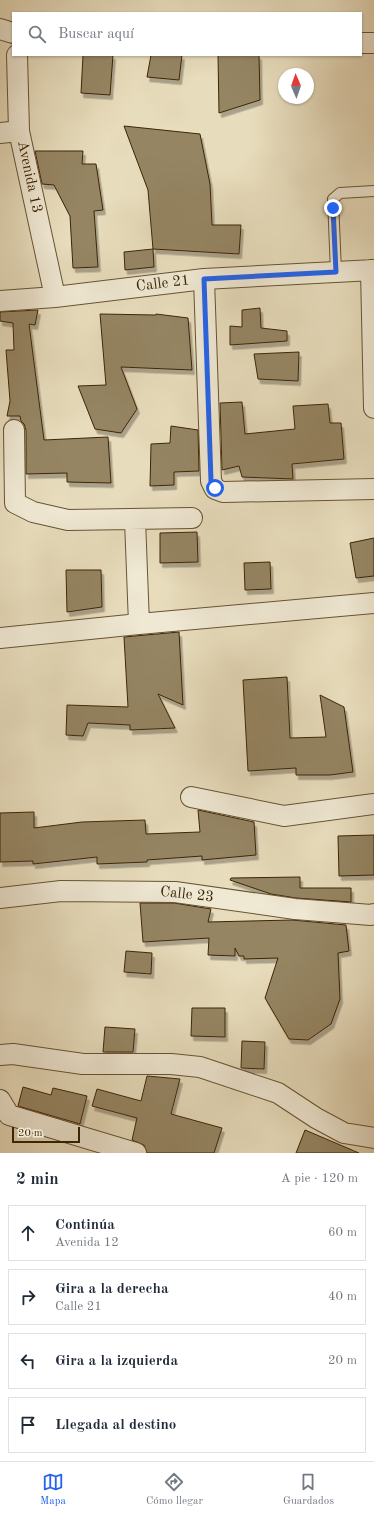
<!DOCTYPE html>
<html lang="es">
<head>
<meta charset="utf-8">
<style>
	body { margin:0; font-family:"Old Standard TT",serif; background:#f2f2f3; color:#1f2937 }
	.compass { position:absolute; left:278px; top:68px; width:36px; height:36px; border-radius:50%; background:#fff; box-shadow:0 1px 3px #0004; rotate:358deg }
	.scale { position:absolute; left:12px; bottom:10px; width:68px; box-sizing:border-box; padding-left:4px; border:2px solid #3c2604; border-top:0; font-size:11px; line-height:14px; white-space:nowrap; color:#3c2604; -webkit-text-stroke:3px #efe8d3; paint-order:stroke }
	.stop { position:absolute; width:12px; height:12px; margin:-9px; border:3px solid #2563eb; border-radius:50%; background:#fff }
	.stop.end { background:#2563eb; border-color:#fff; box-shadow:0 1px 4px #0008 }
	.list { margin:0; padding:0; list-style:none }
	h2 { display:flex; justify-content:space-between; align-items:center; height:52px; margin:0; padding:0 16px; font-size:17px }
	h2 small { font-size:13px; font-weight:400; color:#747a83 }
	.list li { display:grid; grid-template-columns:26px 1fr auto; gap:12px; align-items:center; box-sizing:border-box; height:56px; margin:0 8px 8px; padding:0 8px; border:1px solid #e0e1e3; border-radius:0px }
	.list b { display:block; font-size:15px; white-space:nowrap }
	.list p { margin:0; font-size:13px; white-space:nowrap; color:#747a83 }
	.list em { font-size:13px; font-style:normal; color:#747a83 }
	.icon { flex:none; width:22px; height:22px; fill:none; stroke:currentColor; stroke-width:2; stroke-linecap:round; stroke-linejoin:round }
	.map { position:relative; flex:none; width:374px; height:1153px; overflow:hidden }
	.search { position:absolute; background:#fff; box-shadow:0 1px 3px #0004; left:12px; right:12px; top:12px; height:44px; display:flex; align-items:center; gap:10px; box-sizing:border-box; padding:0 14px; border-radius:0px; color:#747a83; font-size:15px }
	.sheet { height:308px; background:#fff }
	nav { display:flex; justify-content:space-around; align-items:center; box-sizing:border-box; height:56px; border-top:1px solid #e0e1e3; background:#fff; font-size:11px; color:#747a83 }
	nav a { display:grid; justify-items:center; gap:2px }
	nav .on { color:#2563eb }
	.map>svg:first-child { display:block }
	.building { fill:#958564; stroke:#3c2604; filter:url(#shadow) }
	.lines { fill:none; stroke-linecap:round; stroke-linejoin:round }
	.service-casing { stroke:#675432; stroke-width:12 }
	.minor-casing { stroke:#675432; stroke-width:22 }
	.service { stroke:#efe8d3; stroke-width:10 }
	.minor { stroke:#efe8d3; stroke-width:20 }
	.route { stroke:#2563eb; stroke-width:5 }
	.labels { text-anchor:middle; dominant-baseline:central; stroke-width:4; stroke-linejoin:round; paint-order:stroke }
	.street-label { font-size:15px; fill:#3c2604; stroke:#efe8d3 }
</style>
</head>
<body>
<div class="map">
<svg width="374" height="1153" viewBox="0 0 374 1153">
	<defs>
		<filter id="shadow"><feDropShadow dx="2.5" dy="4.5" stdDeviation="0" flood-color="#0004"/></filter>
	</defs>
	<rect width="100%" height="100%" fill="#e7dcbc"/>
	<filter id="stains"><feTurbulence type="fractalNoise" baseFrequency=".005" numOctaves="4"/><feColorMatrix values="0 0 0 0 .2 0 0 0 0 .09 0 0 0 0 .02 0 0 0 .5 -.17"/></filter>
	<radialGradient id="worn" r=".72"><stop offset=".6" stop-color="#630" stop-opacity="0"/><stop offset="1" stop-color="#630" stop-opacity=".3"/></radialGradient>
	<path class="building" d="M83,55h30l-3,40 -29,-2z
		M151,55h31l-3,25 -32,-3z
		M218,55h41l1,45 -41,13z
		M124,126l76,8 10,50 2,41h29l-2,29 -86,-5 -5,-59z
		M35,151h48l-1,13h14l7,46 -9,1 4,56 -25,1 -3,-52 -16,-31 -12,-1z
		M153,249l1,18 -29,3 -1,-18z
		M260,308l1,20 26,3v10l-57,4v-19l12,1v-17z
		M38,310l-3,15 -6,-1 15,116 64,-3 3,46 -44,-1v-9l-41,1v-44l-2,-6 -3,-3 -1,-5h-13l3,-15 -4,-51h8l-1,-27 -13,-2v-9z
		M100,314l56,1v-1l32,4 4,52 -71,-3 16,42 -16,24 -26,-4 -17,-43 28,-1z
		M299,352l-1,29 -40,-2 -4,-25z
		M242,402l3,32 50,-5 -2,-23 35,-2 2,19h11l3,36 -52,5 1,15 -51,-2 -3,-11 -17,4 -2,-67z
		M171,426l27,4 1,41 -25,1v13l-24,1 1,-42 19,-1z
		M197,532l1,30 -38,1v-30z
		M374,538v38l-18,2 -6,-35z
		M270,562l1,27 -26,1 -1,-27z
		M66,570h35l1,37 -35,5z
		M179,632l4,73 -25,-11 17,34 -45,2v-5l-42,-2 -5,13 -17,-1 1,-30 61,2 -4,-70z
		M287,677l3,61 36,-1 -6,-42 24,12 9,65 -23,3h-34v-7l-48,3 -5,-91z
		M198,810l56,12 2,33 -54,5v-4l-55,4v2l-50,2v-7l-64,7v-3l-33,1v-49l34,-1v16l48,-6 63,-2 1,14 54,-2z
		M374,835v40l-35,1 -1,-40z
		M300,877v11h51v14l-55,-4 -25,-4 -41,-14 1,-2z
		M140,903h34l37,6 -3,13 84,-2 54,5 3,26 -11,2 2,46 -9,25 -23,16 -19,-1 -24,-41 13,-40 -34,1v-3h-5l-4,-8v8l-27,-1 1,-17 -66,4z
		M126,951l26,2 -1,21 -27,-2z
		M192,1008h33v29l-34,-1z
		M105,1027l30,2 -2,23h-30z
		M242,1041l23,1 -1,27 -23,-1z
		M147,1076l33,3 -9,35 51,14 -8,25h-67l-3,-8 -12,-5 5,-22 -45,-12 5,-17 44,12z
		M23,1087l28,8 2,-7 34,8 -7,28 -62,-18z
		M305,1130l54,23h-63z"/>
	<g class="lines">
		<g class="service-casing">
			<path id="service" d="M336,272l-3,-73 7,-6 34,-2"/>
		</g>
		<g class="minor-casing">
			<path id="minor" d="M0,29l13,4
				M361,43h13
				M17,55l2,76 36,166
				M0,133l19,-2
				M371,270l3,138
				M204,279l7,202 4,8 8,3 151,-3
				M0,301l55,-4 149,-18 170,-9
				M14,430l1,73 18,9 35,8 124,-2
				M135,520l4,104
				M0,638l139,-14 235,-21
				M191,797l93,19 90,-12
				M0,898l61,-7 114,1 120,17 76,6 3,-1
				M0,1055l13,-1 70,10h88l29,3 78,26 38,25 28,15 30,5
				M0,1100l9,15 127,38"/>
		</g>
		<use href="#service" class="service"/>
		<use href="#minor" class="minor"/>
	</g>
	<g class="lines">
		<path class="route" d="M215,488l-4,-7 -7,-202 132,-7 -3,-64"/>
	</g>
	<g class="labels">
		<g class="street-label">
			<text transform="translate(29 177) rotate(78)">Avenida 13</text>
			<text transform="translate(163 284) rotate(-7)">Calle 21</text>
			<text transform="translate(187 895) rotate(6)">Calle 23</text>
		</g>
	</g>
	<rect width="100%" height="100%" filter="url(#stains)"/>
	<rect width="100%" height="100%" fill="url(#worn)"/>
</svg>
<svg class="compass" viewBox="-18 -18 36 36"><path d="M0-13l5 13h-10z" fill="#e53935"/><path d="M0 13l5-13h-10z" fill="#747a83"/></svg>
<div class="scale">20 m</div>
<div class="stop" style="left:215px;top:488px"></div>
<div class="stop end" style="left:333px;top:208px"></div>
<div class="search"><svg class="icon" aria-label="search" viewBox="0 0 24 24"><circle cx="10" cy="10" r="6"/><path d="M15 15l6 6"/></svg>Buscar aquí</div>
</div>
<section class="sheet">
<h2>2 min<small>A pie · 120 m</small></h2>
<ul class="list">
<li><svg class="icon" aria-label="ahead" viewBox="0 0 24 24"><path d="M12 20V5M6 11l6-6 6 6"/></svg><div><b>Continúa</b><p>Avenida 12</p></div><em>60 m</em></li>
<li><svg class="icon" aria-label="right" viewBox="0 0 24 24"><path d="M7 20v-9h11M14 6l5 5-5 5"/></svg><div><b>Gira a la derecha</b><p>Calle 21</p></div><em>40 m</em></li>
<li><svg class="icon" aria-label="left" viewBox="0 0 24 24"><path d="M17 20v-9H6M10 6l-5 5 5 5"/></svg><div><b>Gira a la izquierda</b></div><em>20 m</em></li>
<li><svg class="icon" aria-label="arrive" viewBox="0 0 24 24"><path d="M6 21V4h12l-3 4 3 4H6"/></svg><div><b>Llegada al destino</b></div></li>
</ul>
</section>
<nav>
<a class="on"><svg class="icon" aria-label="map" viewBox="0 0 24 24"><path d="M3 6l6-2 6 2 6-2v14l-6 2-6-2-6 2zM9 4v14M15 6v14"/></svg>Mapa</a>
<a><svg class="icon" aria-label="directions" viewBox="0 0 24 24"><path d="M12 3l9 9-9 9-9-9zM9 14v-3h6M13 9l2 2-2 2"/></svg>Cómo llegar</a>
<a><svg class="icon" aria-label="saved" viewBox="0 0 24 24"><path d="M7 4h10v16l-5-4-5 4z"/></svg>Guardados</a>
</nav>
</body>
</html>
